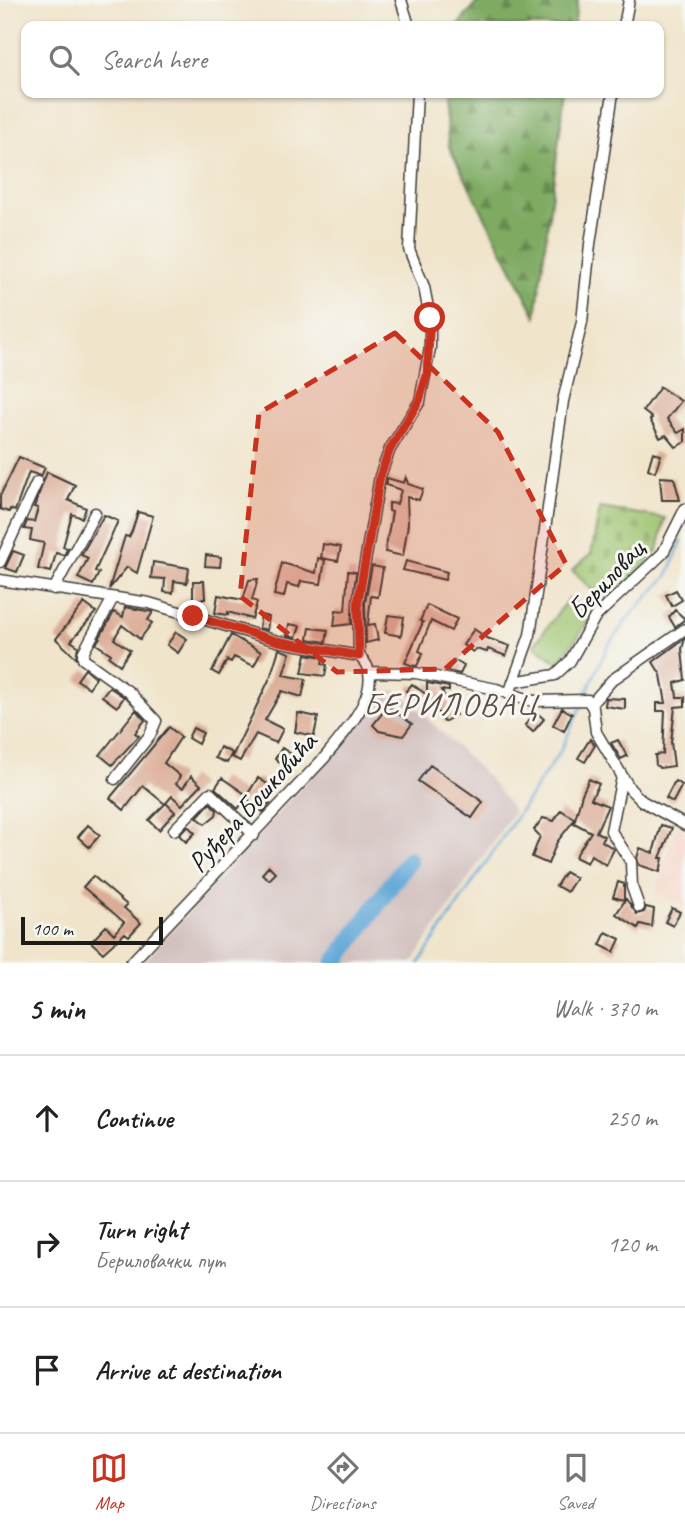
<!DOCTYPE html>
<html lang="en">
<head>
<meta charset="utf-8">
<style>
	body { margin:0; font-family:Caveat,sans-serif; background:#f2f2f2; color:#222 }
	.scale { position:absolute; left:21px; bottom:18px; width:142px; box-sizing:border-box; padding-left:7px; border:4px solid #1c1c1c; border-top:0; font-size:19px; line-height:24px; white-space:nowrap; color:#1c1c1c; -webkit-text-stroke:5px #f6f6f2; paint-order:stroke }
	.stop { position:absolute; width:21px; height:21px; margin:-16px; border:5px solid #c8321e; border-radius:50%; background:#fff }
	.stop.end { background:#c8321e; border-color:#fff; box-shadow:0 2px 7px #0008 }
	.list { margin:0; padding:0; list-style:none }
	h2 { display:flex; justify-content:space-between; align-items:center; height:91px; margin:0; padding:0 28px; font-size:30px }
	h2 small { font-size:23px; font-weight:400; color:#767676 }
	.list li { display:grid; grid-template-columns:46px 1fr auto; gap:21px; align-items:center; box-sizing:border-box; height:126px; padding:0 28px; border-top:2px solid #e0e0e0 }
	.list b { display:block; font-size:26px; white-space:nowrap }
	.list p { margin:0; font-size:23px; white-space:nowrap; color:#767676 }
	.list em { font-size:23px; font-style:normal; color:#767676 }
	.icon { flex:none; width:38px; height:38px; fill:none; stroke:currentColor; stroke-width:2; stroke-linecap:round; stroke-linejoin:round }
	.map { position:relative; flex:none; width:685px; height:963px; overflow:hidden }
	.search { position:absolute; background:#fff; box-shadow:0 2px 5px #0004; left:21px; right:21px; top:21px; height:77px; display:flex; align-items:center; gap:18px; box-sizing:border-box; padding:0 24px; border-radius:14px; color:#767676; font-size:26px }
	.sheet { height:469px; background:#fff }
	nav { display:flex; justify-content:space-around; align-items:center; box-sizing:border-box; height:98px; border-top:2px solid #e0e0e0; background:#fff; font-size:19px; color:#767676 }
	nav a { display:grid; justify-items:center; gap:4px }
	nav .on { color:#c8321e }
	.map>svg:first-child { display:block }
	.built { fill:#f6d2c3 }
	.industrial { fill:#d1bfbd }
	.forest { fill:url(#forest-firs); stroke:#4d633f; stroke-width:2 }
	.cemetery { fill:url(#cemetery-stones); stroke:#5d7046; stroke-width:2 }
	.pitch { fill:#9ec46f; stroke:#5d7046; stroke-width:2 }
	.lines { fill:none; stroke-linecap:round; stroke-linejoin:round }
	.stream { stroke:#61a7d7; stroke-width:2.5 }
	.river { stroke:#61a7d7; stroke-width:18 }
	.building { fill:#dbac95 }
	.minor-casing { stroke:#3c3a36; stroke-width:13 }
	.minor { stroke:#fff; stroke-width:10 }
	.route { stroke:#c8321e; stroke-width:9 }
	.marked { fill:#c8321e; fill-opacity:0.2; stroke:#c8321e; stroke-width:5; stroke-dasharray:14 9; stroke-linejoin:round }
	.labels { text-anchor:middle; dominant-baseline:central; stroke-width:6; stroke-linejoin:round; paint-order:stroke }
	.street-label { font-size:28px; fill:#1c1c1c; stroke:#f6f6f2 }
	.quarter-label { font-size:32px; letter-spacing:2px; fill:#5f4e46; stroke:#f6f6f2 }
</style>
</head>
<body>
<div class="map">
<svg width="685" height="963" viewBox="0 0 685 963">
	<defs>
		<pattern id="forest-firs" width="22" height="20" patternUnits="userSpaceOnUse" patternTransform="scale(1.75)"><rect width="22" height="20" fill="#7eaa62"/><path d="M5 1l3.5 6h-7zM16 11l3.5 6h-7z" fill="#668a50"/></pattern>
		<pattern id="cemetery-stones" width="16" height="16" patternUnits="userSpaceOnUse" patternTransform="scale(1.75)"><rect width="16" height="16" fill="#9ec46f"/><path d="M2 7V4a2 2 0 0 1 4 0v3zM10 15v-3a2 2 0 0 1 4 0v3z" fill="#88a860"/></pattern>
	</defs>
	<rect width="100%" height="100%" fill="#f6f6f2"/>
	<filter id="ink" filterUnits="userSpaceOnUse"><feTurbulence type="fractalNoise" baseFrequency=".0143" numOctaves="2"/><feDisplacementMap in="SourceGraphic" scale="14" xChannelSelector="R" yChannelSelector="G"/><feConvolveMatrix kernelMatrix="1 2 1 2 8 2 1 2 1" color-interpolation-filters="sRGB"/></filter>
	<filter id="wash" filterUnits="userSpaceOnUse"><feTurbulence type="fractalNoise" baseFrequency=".00686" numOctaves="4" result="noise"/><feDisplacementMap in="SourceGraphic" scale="28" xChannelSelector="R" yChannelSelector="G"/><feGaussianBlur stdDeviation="1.57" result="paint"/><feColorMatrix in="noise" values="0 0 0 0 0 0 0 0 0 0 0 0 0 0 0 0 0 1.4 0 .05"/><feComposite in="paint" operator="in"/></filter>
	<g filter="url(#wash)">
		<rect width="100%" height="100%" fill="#f0e4ca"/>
		<path class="built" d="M676,825l9,3v79l-29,-14z"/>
		<path class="industrial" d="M394,690l6,2 89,86 25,33 -102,152h-269l243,-270z"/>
		<path class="forest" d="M479,0h99l-4,26h-117z
			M443,93h122l-29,223 -87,-169z"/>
		<path class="cemetery" d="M600,508l65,10 -7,32 -29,31 -25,21 -32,-32 19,-16z"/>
		<path class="pitch" d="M569,598l24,18 -35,47 -24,-18z"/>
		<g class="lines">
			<path class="stream" d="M585,696l23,-50 20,-28 40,-43 14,-35
				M419,963l142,-213 22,-48"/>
			<path class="river" d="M335,963l74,-103"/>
		</g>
		<g id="blocks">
			<path class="building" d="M660,387l21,14 -14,18 11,14 7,-4v13l-9,5 -10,-12 -6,3 -10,-18 2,-2 -9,-7z
				M653,452l8,3 -6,17 -7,-3z
				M19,457l26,11 -4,8 -12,-4 -14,39 -5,-2 -1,3 -9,-3v-13z
				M47,472l28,13 -7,15 18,8 -4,10 -10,-4 -9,33 5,1 -4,7 -8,-2 -5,19 -13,-3 6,-26 -14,-3 2,-10 -8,-1 3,-8 7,1 4,-14 -4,-1z
				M406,477l2,7 15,5 -4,11 -12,-3 1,27 -5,32 -18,-4 7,-40 -3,-1v-8l8,1 4,-14 -15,-5 1,-7 17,5z
				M660,477l14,1 6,22h-18z
				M138,512l15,4 -16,57 -10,-6 -18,22 16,-53 4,1 3,-6z
				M104,515l14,6 -23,50 4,2 -6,12 -15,-7 10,-20 -7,-3z
				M323,544l18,3 -3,14 -17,-3z
				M13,551l11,4 -7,17 -12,-4z
				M206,555l15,2 -1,10 -15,-1z
				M318,558l7,2 -4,24 -20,-3 -2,6 -12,-3 -3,13 -10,-2 8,-32 34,10z
				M406,561l41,11 -2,8 -42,-10z
				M153,562l36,6 -2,15 -13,-2 -1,12 -9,-1 1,-13 -14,-1z
				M372,566l11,2 -5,29 -7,-1 -3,29 7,-1 3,16 -12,3 -1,-40z
				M348,571l8,1 -5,52 -17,2 2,-16 9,1z
				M258,579l-6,21 5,2 -5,17 -24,-7v3l-13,-2 3,-18 25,5 6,-20z
				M193,581h11l1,18h-12z
				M676,590l6,10 -10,6 -6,-11z
				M84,603l12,9 -25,29 7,5 -2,12 -20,-19z
				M427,605l30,14 -6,12 -20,-10 -12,30 4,2 -6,13 -6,-1 -6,-2 18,-41 -3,-1z
				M125,607l28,5 -5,8 4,3 -12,16 -18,-14 -8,14 16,11 -10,15 -11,-8 2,-3 -15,-10 18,-32 9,5z
				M675,610l10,9 -10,8 -6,-10z
				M261,615l8,2 -2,13 -8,-2z
				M388,615l16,2 -3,19 -16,-3z
				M289,624l11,2 -4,11 -9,-2z
				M310,628l18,2 -2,12 -18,-3z
				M474,629l13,9 23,8 -4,10 -18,-7 -1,3 -11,-3 -3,3 -10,-7z
				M176,632l11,7 -9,14 -11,-8z
				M231,635l30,17 -7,14 -20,-9 -3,5 -4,-2 -8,15 -7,-4z
				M685,638l-3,11 3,31 -10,3 2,14h8v9l-10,1 -4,35 3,24 -14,2 -4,-3 -1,-10 8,-1 2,-43h-8v-8h9l-5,-28 -8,-13z
				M279,649l11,4 -7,22 23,4 -4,18 -20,-6 -17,29 18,9 -7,14 -20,-9 -16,27 -8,-4 38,-79z
				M306,654l17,3 -1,7 5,1 -2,11 -23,-3z
				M454,660l10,6 -4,8 -13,-3z
				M85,669l11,9 -7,10 -12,-8z
				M427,683l22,4v4l-8,-1 15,25 -12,7 -12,-20 -5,7 -21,-18 6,-7 15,11z
				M109,687l15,10 -7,10 -15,-11z
				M606,698l19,1v10l-20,-3z
				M388,706l24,18 -9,12 -24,-5 -6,-6z
				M562,708l10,6 -8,17 -11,-6z
				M136,710l9,10 -10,13 4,3 -27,29 -12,-10z
				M536,712l8,7 -11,13 -8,-7z
				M298,713l20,4 -4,19 -19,-4z
				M169,727l12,10 -17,26 16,13 -4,8 7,4 8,-12 10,9 -19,20 -10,-9 -6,7 9,9 -16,18 -10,-10 16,-16 -22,-18 -19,24 -14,-12z
				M193,728l10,5 -5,11 -10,-6z
				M590,739l5,6 -10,17 -7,-4z
				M618,740l9,16 -6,3 -10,-16z
				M220,747l12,6 -5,10 -12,-5z
				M282,748l14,9 -6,11 -15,-9z
				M430,765l53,37 -11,16 -54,-37z
				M222,778l25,17 11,-17 14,9 -8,13 6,4 -7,8 -17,-14 -8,11 -23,-21z
				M589,779l10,5 -8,15 17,7 -12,26 8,4 -2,5 12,8 -8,16 -15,-10 -4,8 -12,-6 16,-25 -17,-9 8,-29z
				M675,781l7,4 -9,17 -7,-4z
				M210,803l7,7 -1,5 -11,9 -8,-7z
				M561,810l14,9 -18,23 -9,22 -16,-7 8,-21 -6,-6 9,-12 11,3z
				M88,825l12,10 -11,12 -11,-10z
				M661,825l11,3 -12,30h3l-3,14 -21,-7 -2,-7 3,-10 13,5z
				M188,826l7,7 -9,9 -7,-7z
				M269,866l7,7 -7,7 -7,-6z
				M565,872l11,6 -9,14 -11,-6z
				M93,876l34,29 -3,3 17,15 -12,13 -4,-3 -22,20 -12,-11 15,-16 8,8 10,-12 -41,-35z
				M618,882l6,2v16l-11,-3z
				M626,899l11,15 7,-2 2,-5 8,2 -2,18 -12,-3 -2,4 -22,-14z
				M672,908l8,4 -7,14 -8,-4z
				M606,932l14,7 -6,13 -14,-7z"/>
		</g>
	</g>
	<g filter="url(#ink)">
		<use href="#blocks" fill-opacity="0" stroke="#3c3a36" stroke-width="2"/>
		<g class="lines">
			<g class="minor-casing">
				<path id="minor" d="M401,0l8,26
					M624,26l5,-26
					M0,562l37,-80
					M0,580l149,23 128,38 82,15c32,27 -16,79 -34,101l-194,206
					M54,589l41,-76
					M113,598l-30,55v6l46,33 27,29 -6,14 -35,44
					M359,656l-1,-54 22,-126 10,-27 30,-48 10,-53v-30l-6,-31 -15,-38 8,-156
					M370,672l46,1 80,16 37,12 55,-1 5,8 3,24 34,57 12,12 43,24
					M513,682l42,-7 15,-14 25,-44 68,-64 22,-44
					M509,694l21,-59 3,-20 30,-214 19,-79 8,-78 23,-151
					M592,703l20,-23 73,-51
					M622,777l-11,54 20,31 1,25 7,20
					M174,830l36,-37 44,42"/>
			</g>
			<use href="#minor" class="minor"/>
		</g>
	</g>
	<g class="lines" filter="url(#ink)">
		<path class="route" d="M193,616l84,25 82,15 -1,-54 22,-126 10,-27 29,-48 8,-26 3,-57"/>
	</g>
	<path class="marked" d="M395,333l103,99 68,132 -121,105 -108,3 -97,-76 19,-183z"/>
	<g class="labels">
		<g class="street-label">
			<text transform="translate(606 579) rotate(-47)">Бериловац</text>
			<text transform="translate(252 802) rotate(-48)">Руђера Бошковића</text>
		</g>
		<g class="quarter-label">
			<text x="451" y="704">БЕРИЛОВАЦ</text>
		</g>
	</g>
</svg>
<div class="scale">100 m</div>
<div class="stop" style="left:430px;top:318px"></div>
<div class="stop end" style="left:193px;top:616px"></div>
<div class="search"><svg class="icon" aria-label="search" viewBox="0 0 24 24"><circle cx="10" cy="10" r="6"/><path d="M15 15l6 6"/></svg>Search here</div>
</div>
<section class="sheet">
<h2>5 min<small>Walk · 370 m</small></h2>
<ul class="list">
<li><svg class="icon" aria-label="ahead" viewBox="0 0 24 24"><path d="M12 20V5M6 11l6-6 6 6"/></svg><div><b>Continue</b></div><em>250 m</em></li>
<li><svg class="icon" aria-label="right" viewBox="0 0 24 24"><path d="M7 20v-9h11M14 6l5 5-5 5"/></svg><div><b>Turn right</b><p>Бериловачки пут</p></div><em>120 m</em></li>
<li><svg class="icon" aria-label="arrive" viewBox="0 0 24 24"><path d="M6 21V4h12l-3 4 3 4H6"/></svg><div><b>Arrive at destination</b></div></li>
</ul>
</section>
<nav>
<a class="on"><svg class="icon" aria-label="map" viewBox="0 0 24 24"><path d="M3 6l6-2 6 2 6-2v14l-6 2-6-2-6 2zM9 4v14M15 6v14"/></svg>Map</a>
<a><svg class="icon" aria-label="directions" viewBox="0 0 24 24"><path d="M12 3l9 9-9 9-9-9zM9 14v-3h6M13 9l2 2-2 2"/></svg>Directions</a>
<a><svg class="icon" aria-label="saved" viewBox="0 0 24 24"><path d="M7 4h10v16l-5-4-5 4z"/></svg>Saved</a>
</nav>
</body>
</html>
